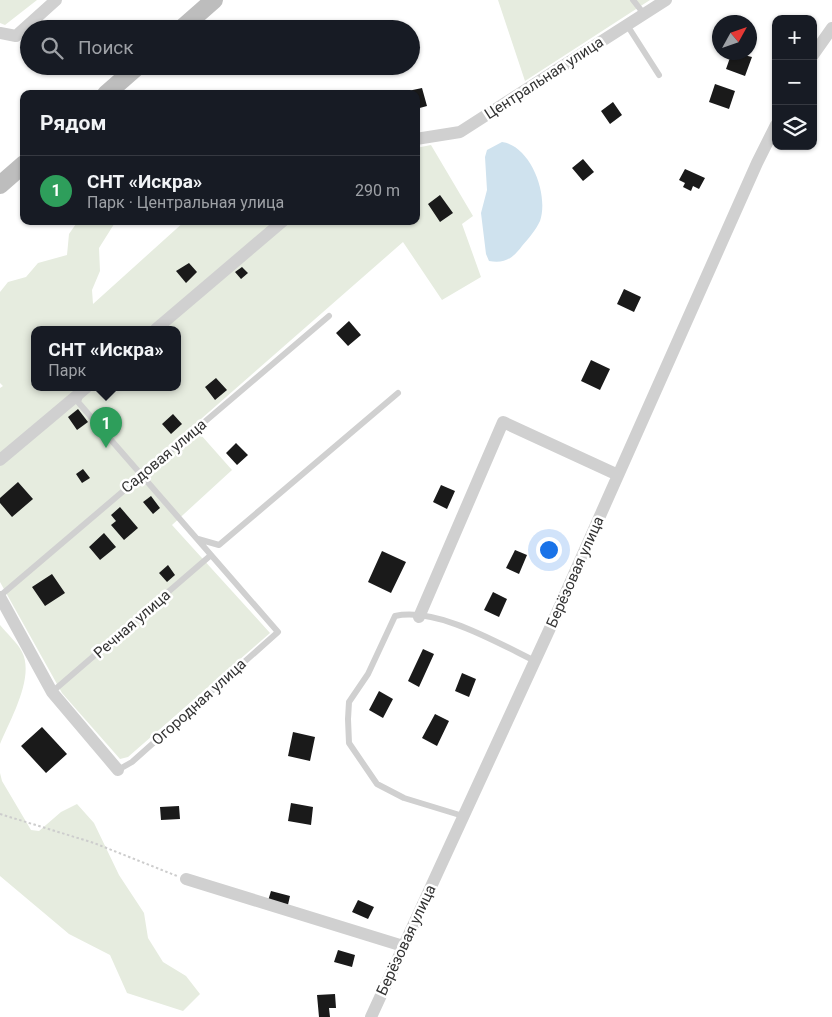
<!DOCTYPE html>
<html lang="ru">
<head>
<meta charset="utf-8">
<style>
	body { margin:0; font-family:Roboto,sans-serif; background:#20242c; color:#f1f3f6 }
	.controls { position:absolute; right:15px; top:15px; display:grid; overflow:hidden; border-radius:10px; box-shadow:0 1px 4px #0004 }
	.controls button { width:45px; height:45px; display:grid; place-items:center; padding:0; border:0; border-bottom:1px solid #363941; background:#171b24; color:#f1f3f6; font:25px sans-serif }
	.compass { position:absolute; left:712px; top:15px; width:45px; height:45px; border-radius:50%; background:#171b24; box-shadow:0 1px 4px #0004; rotate:50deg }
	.you { position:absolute; left:548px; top:549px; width:18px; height:18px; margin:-12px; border:4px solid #fff; border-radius:50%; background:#1a73e8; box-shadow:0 0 0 8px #1a73e833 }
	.badge { display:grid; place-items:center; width:32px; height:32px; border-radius:50%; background:#8c9099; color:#fff; font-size:16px; font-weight:700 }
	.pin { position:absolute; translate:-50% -41px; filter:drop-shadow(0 1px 2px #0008) }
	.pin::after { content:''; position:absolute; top:26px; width:18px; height:15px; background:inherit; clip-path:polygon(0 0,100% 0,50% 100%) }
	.popup { position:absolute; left:31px; top:326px; width:150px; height:65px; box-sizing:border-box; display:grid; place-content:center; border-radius:10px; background:#171b24; filter:drop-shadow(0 1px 4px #0005); font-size:16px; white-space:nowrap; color:#9ea1a6 }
	.popup b { font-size:19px; color:#f1f3f6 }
	.popup::after { content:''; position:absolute; left:50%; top:100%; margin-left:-10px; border:10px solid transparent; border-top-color:#171b24 }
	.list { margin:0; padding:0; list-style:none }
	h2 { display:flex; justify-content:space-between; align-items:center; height:65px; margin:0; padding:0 20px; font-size:21px }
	h2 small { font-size:16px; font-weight:400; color:#9ea1a6 }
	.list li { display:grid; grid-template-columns:32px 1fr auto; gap:15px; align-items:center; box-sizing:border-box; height:70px; padding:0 20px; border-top:1px solid #363941 }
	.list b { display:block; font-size:19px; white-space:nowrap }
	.list p { margin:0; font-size:16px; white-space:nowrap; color:#9ea1a6 }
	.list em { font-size:16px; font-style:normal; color:#9ea1a6 }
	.icon { flex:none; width:28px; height:28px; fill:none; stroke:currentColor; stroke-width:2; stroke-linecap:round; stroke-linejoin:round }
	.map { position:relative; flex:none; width:832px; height:1017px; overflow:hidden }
	.search { position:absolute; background:#171b24; box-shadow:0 1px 4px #0004; left:20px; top:20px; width:400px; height:55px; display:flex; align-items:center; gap:12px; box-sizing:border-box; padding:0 18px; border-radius:28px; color:#9ea1a6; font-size:19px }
	.panel { position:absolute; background:#171b24; box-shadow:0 1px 4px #0004; left:20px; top:90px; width:400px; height:135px; border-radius:10px }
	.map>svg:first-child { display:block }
	.green { fill:#e6ecdf; fill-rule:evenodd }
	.water { fill:#cfe2ee }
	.building { fill:#1a1a1a }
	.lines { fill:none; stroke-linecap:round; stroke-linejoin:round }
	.path { stroke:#cdcdcd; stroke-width:2; stroke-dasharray:2.5 2.5; stroke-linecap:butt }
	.service { stroke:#d0d0d0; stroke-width:6 }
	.minor { stroke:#d0d0d0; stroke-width:12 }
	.secondary { stroke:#bdbdbd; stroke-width:18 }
	.labels { text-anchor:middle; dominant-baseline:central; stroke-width:5; stroke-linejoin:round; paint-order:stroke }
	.street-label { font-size:15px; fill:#333; stroke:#fff }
</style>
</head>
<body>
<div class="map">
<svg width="832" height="1017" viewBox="0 0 832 1017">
	<rect width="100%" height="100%" fill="#fff"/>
	<path class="green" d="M0,0h37l-32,25 -5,-2z
		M498,0h152l-125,81z
		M431,145l42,71 -11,8 19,53 -39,23 -39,-58 -210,184 39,44 -60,55 98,108 -142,124 -8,2 -58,-66 -62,-111v-194l3,-2 -3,-3v-91l8,-10 18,-5 12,-14 29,-8 2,-21 9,-13h38l-17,27 1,23 -8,19 1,14 92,-83h231v-73zM35,329h142v58h-142z
		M0,625c7,9 17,17 22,27 13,25 -12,68 -22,92z
		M0,773l2,8 29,49 8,1 22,-19 16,-8 17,19 25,52 25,38 4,25 15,24 23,14 14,18 -17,17 -56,-18 -17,-38 -41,-21 -69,-58z"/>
	<path class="water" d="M502,142c29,4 47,53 38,79 -4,9 -12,18 -18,25 -9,12 -17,18 -33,15l-3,-7 -5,-41 6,-23 -2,-33 2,-7z"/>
	<path class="building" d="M732,52l20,5 -7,19 -19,-7z
		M715,84l20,7 -6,18 -20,-7z
		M422,88l5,18 -11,3v-15h-7l-1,-3z
		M613,102l9,13 -12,9 -9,-13z
		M583,159l11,13 -11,9 -11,-13z
		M685,169l20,9 -6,11 -6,-3 -2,5 -8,-4 2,-4 -6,-3z
		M440,195l13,18 -13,9 -12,-18z
		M189,263l8,9 -11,11 -10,-12z
		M242,267l6,6 -7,6 -6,-7z
		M624,289l17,8 -7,15 -17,-8z
		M349,321l12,14 -13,11 -12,-13z
		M591,360l19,9 -10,21 -19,-9z
		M216,378l11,12 -12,10 -10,-13z
		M78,409l10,13 -11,8 -9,-13z
		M173,414l9,10 -11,10 -9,-10z
		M236,443l12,12 -11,10 -11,-12z
		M83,469l7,9 -8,5 -6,-9z
		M18,482l15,17 -21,18 -12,-14v-5z
		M441,485l14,6 -8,18 -14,-7z
		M151,496l9,12 -7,6 -10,-12z
		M120,507l18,21 -14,12 -13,-15 5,-4 -5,-6z
		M104,533l12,14 -16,13 -11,-13z
		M515,550l12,5 -8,19 -13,-6z
		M382,551l24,11 -15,31 -23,-11z
		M168,565l7,10 -8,7 -8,-9z
		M52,574l13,19 -20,13 -13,-19z
		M493,592l14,7 -8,18 -15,-7z
		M423,649l11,5 -15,33 -11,-6z
		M462,673l14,6 -7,18 -14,-6z
		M379,691l14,8 -10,19 -14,-8z
		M435,714l14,7 -12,25 -15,-8z
		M42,727l25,27 -21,19 -25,-27z
		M293,732l22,5 -5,24 -22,-5z
		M291,803l22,4 -2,18 -23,-4z
		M179,806l1,13 -19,1 -1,-13z
		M271,891l19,5 -3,13 -20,-5z
		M358,900l16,7 -6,12 -16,-7z
		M338,950l17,5 -3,12 -18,-5z
		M335,994l1,14h-7l1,9h-11l-2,-22z"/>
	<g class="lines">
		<path class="path" d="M0,814l94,29 83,33"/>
		<path class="service" d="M633,0l11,14
			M627,25l32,50
			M80,396l-2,6 200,230 -146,130 -14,8
			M198,539l21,6 179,-152
			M0,596l329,-280
			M52,692l159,-137
			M463,816l-59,-18 -27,-14 -28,-41 -1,-24 1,-17 19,-28 27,-58c42,-9 103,27 140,45"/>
		<path class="minor" d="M0,33l16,3 40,-36
			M813,55l19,-27
			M416,139l44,-7 206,-132
			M156,329l127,-108
			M0,460l87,-73
			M0,597l52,95 66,78
			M419,617l84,-195 115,53
			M186,879l217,67
			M371,1017l180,-391 206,-463 19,-38"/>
		<path class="secondary" d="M181,29l33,-29
			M106,94l32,-28
			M0,185l24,-21"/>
	</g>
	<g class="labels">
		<g class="street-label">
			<text transform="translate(544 78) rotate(-33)">Центральная улица</text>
			<text transform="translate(164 456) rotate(-40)">Садовая улица</text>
			<text transform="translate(575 572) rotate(-66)">Берёзовая улица</text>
			<text transform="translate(132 624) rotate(-41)">Речная улица</text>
			<text transform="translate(199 702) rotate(-42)">Огородная улица</text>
			<text transform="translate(406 940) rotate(-65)">Берёзовая улица</text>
		</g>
	</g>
</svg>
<div class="controls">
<button>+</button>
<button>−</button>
<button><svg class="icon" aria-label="layers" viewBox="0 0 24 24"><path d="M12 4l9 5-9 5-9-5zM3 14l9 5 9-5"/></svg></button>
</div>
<svg class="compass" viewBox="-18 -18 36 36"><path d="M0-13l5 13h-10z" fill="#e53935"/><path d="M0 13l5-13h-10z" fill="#9ea1a6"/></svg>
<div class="you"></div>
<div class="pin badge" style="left:106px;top:448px;background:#2e9e5b">1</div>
<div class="popup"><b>СНТ «Искра»</b>Парк</div>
<div class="search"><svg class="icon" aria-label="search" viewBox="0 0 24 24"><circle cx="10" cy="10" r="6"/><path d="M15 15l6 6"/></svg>Поиск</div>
<section class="panel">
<h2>Рядом<small></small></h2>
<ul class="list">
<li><span class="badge" style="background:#2e9e5b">1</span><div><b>СНТ «Искра»</b><p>Парк · Центральная улица</p></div><em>290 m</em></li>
</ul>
</section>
</div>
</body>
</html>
